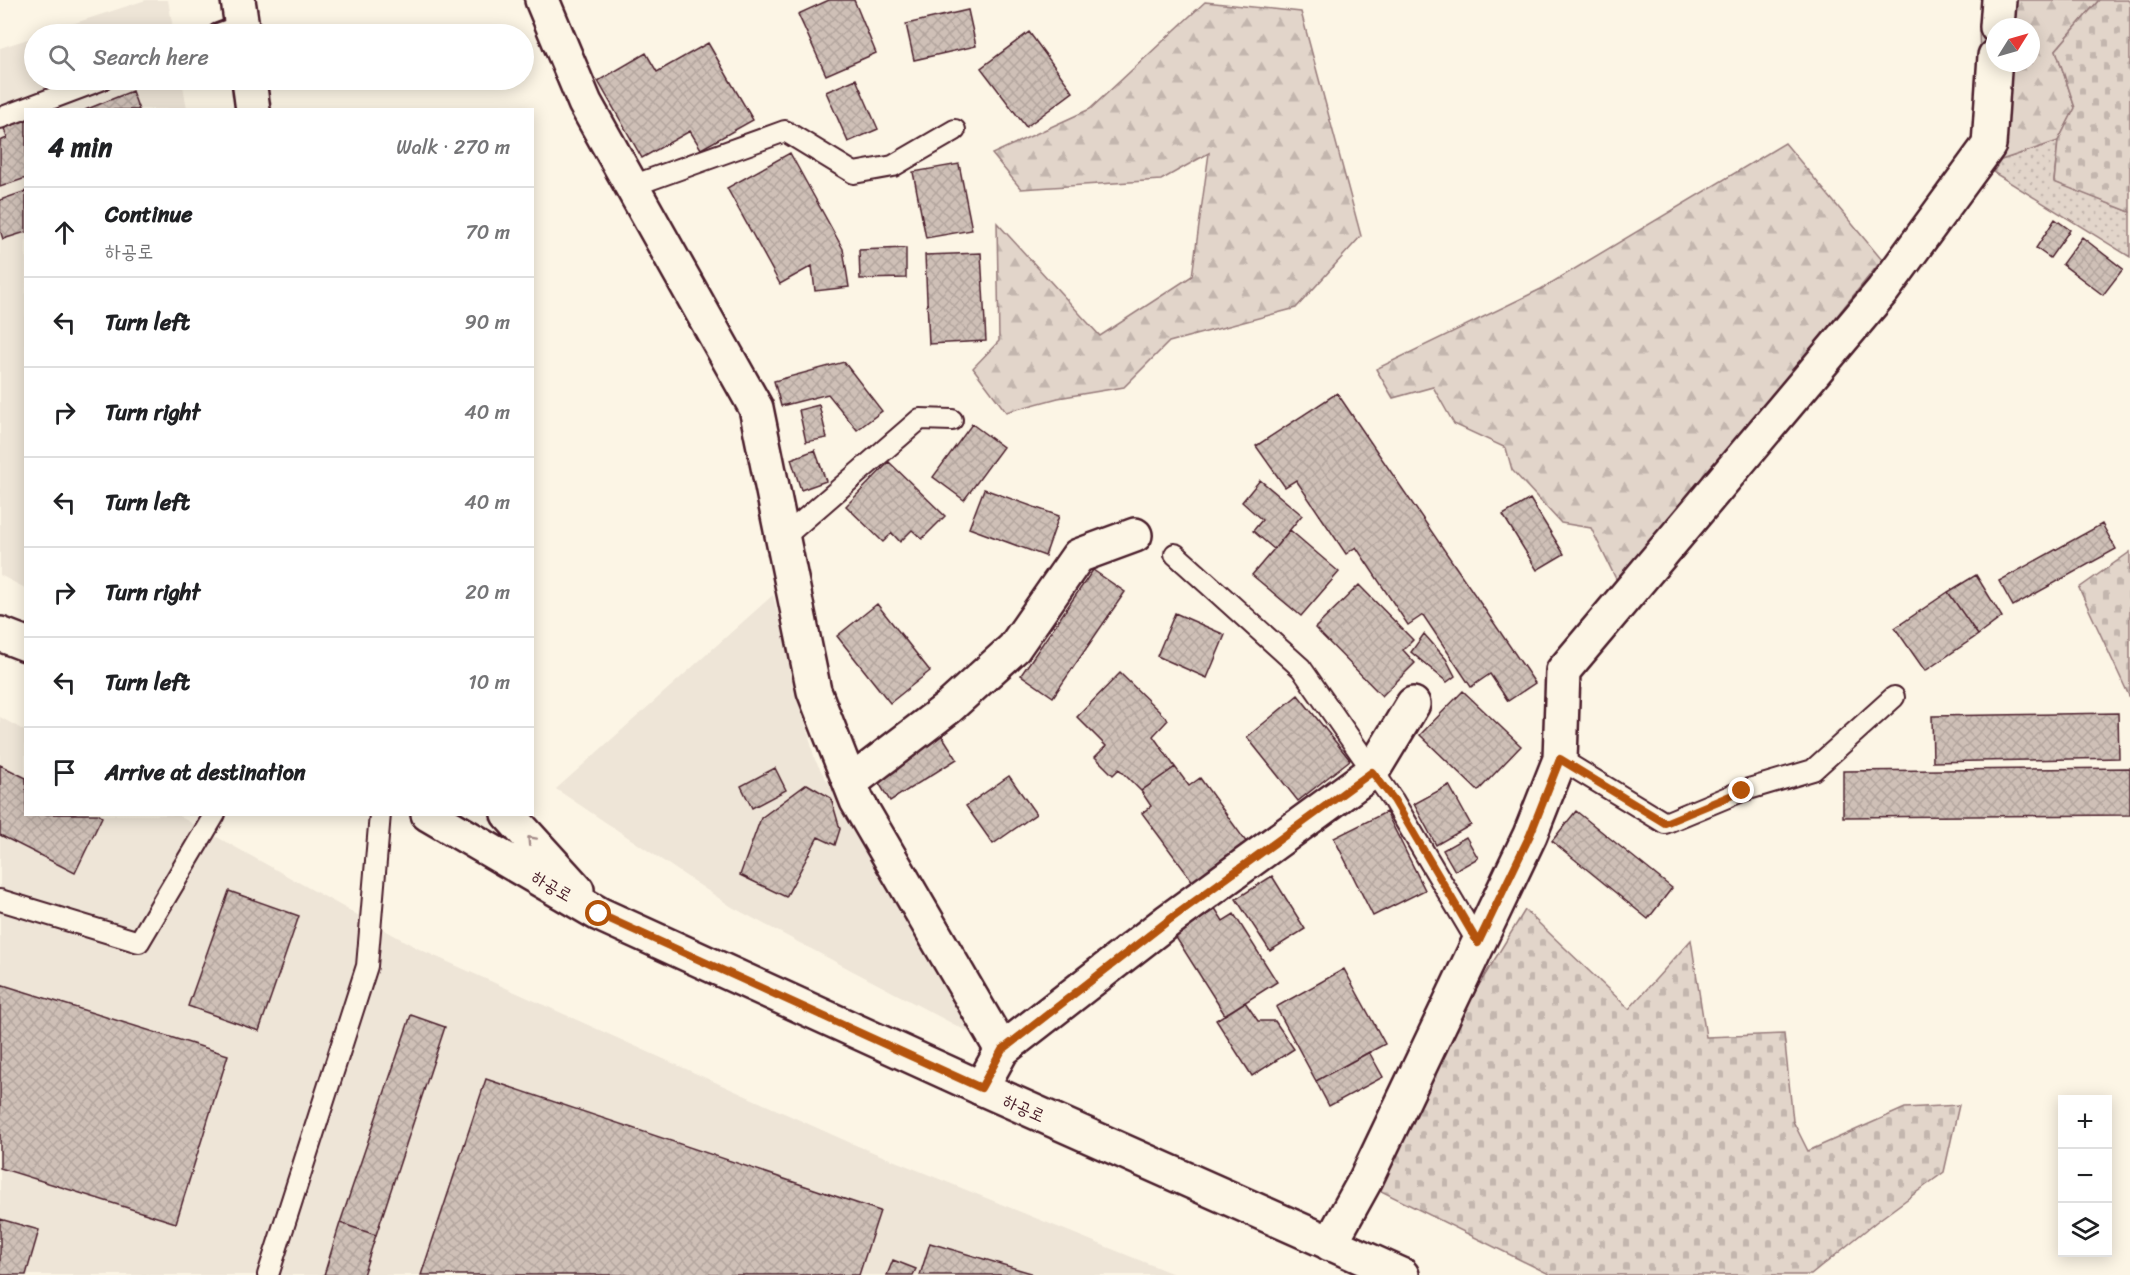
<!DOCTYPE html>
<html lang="en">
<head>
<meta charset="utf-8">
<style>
	body { margin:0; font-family:Sriracha,"Poor Story",sans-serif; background:#f6f6f6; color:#202124 }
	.controls { position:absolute; right:18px; bottom:18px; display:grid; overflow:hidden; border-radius:0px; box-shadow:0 3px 15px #0003 }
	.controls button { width:54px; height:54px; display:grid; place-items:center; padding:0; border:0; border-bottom:2px solid #e0e0e0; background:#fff; color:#202124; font:30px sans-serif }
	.compass { position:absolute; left:1986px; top:18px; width:54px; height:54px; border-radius:50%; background:#fff; box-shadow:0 3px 15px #0003; rotate:53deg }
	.stop { position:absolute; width:18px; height:18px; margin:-14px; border:4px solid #b45309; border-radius:50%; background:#fff }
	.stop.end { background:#b45309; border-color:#fff; box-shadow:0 2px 6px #0008 }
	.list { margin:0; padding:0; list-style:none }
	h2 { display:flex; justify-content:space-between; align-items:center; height:78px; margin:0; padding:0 24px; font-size:26px }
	h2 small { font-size:20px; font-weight:400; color:#757577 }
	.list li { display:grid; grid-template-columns:39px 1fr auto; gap:18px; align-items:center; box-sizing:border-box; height:90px; padding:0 24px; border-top:2px solid #e0e0e0 }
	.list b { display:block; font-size:22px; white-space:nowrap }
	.list p { margin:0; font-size:20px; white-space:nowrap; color:#757577 }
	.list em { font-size:20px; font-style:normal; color:#757577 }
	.icon { flex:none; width:33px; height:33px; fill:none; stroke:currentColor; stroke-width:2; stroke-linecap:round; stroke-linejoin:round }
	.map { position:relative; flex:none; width:2130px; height:1275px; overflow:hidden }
	.search { position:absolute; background:#fff; box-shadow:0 3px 15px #0003; left:24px; top:24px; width:510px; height:66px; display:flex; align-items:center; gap:15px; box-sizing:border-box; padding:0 21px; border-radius:33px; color:#757577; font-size:22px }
	.panel { position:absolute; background:#fff; box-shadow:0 3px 15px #0003; left:24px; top:108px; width:510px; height:708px; border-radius:0px }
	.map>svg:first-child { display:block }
	.built { fill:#eee5d7 }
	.grass { fill:url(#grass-dots); stroke:#967a7a; stroke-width:1.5 }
	.forest { fill:url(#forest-firs); stroke:#967a7a; stroke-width:1.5; fill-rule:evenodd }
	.cemetery { fill:url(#cemetery-stones); stroke:#967a7a; stroke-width:1.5 }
	.building { fill:url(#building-cross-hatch); stroke:#4a1f2b; stroke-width:1.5 }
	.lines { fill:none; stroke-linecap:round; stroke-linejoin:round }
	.lane-casing { stroke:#4a1f2b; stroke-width:24 }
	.street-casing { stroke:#4a1f2b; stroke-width:38 }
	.secondary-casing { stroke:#4a1f2b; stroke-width:38 }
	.lane { stroke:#fcf5e5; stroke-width:20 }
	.street { stroke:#fcf5e5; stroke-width:33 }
	.secondary { stroke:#fcf5e5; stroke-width:33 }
	.oneway { stroke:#a38a88 }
	.route { stroke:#b45309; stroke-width:8 }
	.labels { text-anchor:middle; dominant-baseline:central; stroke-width:5; stroke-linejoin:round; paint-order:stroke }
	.street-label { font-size:18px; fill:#4a1f2b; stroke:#fcf5e5 }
</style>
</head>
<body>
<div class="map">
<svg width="2130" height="1275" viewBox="0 0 2130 1275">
	<defs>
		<pattern id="grass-dots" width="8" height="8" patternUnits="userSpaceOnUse" patternTransform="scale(1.5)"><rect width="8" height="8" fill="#e2d5ca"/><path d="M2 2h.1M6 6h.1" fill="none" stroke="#c3b6ae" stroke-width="1.8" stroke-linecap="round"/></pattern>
		<pattern id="forest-firs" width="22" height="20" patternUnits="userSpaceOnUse" patternTransform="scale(1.5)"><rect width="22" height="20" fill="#e2d5ca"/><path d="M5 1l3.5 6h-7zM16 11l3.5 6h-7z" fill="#c3b6ae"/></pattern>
		<pattern id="cemetery-stones" width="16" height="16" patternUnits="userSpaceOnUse" patternTransform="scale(1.5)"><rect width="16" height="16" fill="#e2d5ca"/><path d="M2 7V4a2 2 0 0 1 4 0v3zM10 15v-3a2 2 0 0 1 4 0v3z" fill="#c3b6ae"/></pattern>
		<pattern id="building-cross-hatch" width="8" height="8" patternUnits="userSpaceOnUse" patternTransform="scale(1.5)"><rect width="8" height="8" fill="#cfc0b7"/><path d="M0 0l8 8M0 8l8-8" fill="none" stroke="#b3a59e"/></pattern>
	</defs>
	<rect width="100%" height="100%" fill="#fcf5e5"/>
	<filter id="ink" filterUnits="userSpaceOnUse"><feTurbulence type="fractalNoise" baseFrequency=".0167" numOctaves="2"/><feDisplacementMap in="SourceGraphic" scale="12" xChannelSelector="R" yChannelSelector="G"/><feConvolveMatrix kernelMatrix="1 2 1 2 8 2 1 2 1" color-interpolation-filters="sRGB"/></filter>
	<g filter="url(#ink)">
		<path class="built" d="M146,0h22l6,34h-133z
			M34,37v43h148l5,29 -161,1 -1,478 -25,-13v-527z
			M773,595l42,165 159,275 -242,-128 -176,-118z
			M0,717l25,14 1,83 151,1 242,134 434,195 323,131h-1176z"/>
		<path class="grass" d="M2058,141l-4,40 76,31v45l-137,-85 8,-12z"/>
		<path class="forest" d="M2003,0h96l-43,50 19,58 -17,33 -57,19 -19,-51 -3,-79zM1995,27h36v36h-36z
			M1205,2l96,10 60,224 -65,72 -127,34 -45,45 -66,11 -52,14 -33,-44 26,-27 -2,-118 103,113 92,-60 17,-123 -48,27 -140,9 -29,-35 98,-45z
			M1785,143l97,117 -225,279 -41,40 -25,-51 -30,-5 -49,-53 -6,-22 -52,-24 -21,-37 -40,11 -17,-29 165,-80z"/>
		<path class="cemetery" d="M2099,0h29l2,3v209l-76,-30 4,-41 17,-33 -19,-58z
			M2130,552v146l-51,-110z
			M1525,910l104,99 62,-69 15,97 78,-3 9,87 15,30 97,-43 54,-3 -15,67 -68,50 -65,53h-260l-174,-86 89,-183z"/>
		<path class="building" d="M829,0h25l22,53 -50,22 -28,-61z
			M968,10l8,36 -62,14 -8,-36z
			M1029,32l44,60 -47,35 -45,-59z
			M708,43l45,77 -52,29 -11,-18 -48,27 -44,-77 48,-28 11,19z
			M856,79l22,50 -30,13 -22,-50z
			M132,91l7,19h-54z
			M26,120v58l-26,9v-46l7,-3 -3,-10z
			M790,153l53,96 6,38 -34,4 -3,-25 -32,18 -53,-96z
			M959,164l13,66 -46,8 -13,-66z
			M26,191v41l-23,7 -3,-9v-30z
			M2055,219l15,11 -20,28 -14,-10z
			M2082,237l41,32 -20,26 -41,-31z
			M906,248v30l-46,1 -1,-29z
			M981,253l5,88 -57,3 -4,-89z
			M844,362l38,49 -25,19 -29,-36 -47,12 -7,-25z
			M1337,393l198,290 -27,18 -18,-27 -19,13 -48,-72 -15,10 -52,-78 -10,7 -50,-74 -11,7 -29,-41z
			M819,405l8,33 -21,4 -7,-32z
			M972,424l31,23 -39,53 -31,-23z
			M815,450l11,31 -25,9 -10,-31z
			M889,462l56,54 -23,23 -10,-9 -12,12 -8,-9 -9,9 -37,-36z
			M1260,480l42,35 -28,34 -21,-18 9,-11 -20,-18z
			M984,489l75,27 -14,40 -76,-28z
			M1530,499l34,55 -27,16 -34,-55z
			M2102,524l14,25 -103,57 -14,-25z
			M1290,530l49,42 -38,44 -49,-41z
			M1093,570l32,22 -72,105 -32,-22z
			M1976,575l26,42 -24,18 -30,-43z
			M1359,585l54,55 -10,10 12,13 -33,33 -67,-68z
			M1948,592l30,43 -53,36 -30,-43z
			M877,604l53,67 -40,32 -53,-67z
			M1175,613l50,22 -18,43 -50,-22z
			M1424,634l22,25 9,17 -8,6 -36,-30z
			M1120,673l48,47 -15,16 22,31 -34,24 -22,-22 -6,6 -18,-18 11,-11 -29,-29z
			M1463,691l58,55 -43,45 -58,-56z
			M1298,695l52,65 -52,41 -51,-64z
			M2118,713l1,45 -186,4 -1,-46z
			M941,734l16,25 -67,42 -16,-26z
			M0,765l26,13v36h72l4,3 -27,56 -75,-38z
			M1175,767l14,19 11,-8 47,65 -54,39 -51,-69 9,-7 -10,-15z
			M775,768l11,22 -34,18 -11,-22z
			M2130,768v47l-287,2v-46z
			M1009,776l27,38 -43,30 -27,-38z
			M807,784l24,14 9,31 -5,16 -17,-8 -32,60 -46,-22 21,-57z
			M1449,785l22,40 -35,20 -22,-41z
			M1576,811l96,77 -24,31 -96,-78z
			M1386,812l39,78 -52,26 -39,-78z
			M1466,837l12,21 -23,13 -12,-21z
			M1272,876l33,53 -35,22 -34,-52z
			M229,891l70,25 -40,115 -71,-25z
			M1211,902l12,19 11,-7 43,68 -52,33 -55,-87z
			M1344,969l41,75 -69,37 -40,-74z
			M0,984l228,71 -52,168 -176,-55z
			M1245,1002l13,19h17l19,28 -42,27 -36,-56z
			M411,1015l34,12 -69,208 -36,-12z
			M1369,1052l14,25 -54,29 -13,-25z
			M486,1079l394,132 -21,64h-438z
			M0,1219l39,11 -13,45h-26z
			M340,1223l36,12 -13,40h-39z
			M930,1243l101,30 -1,2h-110z
			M893,1260l23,9 -3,6h-26z"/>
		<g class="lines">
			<g class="lane-casing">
				<path id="lane" d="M218,34l24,-9
					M0,118l101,-38
					M632,186l153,-55 69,42 39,-7 62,-36
					M783,538l137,-119 32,1
					M1175,554l126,114 92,132 85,143
					M1560,759l105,64 77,-32 71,-21 81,-73
					M0,900l139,42 76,-128
					M268,1275l99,-309 13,-152"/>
			</g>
			<g class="street-casing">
				<path id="street" d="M542,0l43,103 171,305 58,283 43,110 145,249 -21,38
					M1997,27l2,-27
					M850,783l98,-75 66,-60 64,-92 57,-21
					M1002,1050l167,-130 203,-148 41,-68
					M1330,1244l36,-65 164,-344 30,-76 3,-88 320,-381 106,-145 6,-89"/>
			</g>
			<g class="secondary-casing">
				<path id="secondary" d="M238,0l5,34
					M249,80l4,30
					M0,634l26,10
					M428,814l171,100 382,174 421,187
					M508,814l69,76"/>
			</g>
			<use href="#lane" class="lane"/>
			<use href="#street" class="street"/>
			<use href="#secondary" class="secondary"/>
		</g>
		<defs><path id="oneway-chevron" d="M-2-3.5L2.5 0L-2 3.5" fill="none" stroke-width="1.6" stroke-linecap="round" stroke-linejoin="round" transform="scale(1.5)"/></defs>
		<use class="oneway" href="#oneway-chevron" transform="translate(531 840) rotate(-133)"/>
	</g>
	<g class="lines" filter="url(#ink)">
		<path class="route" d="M599,914l382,174 21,-38 167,-130 203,-148 22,28 84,143 52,-108 30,-76 105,64 77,-32"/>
	</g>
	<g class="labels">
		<g class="street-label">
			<text transform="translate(552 886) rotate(30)">하공로</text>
			<text transform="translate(1024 1108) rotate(24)">하공로</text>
		</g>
	</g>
</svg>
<div class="controls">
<button>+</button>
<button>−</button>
<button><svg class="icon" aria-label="layers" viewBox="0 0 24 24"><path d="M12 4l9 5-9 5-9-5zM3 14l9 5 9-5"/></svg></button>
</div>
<svg class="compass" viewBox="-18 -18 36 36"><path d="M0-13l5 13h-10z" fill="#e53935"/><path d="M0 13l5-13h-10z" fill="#757577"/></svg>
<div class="stop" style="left:599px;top:914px"></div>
<div class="stop end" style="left:1742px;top:791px"></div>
<div class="search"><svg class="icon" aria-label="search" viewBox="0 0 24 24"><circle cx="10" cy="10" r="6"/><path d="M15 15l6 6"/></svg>Search here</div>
<section class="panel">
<h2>4 min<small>Walk · 270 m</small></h2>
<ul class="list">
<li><svg class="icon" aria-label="ahead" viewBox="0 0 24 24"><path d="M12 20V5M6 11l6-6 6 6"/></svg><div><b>Continue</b><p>하공로</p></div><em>70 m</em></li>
<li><svg class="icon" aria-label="left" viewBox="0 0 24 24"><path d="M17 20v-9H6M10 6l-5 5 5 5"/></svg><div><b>Turn left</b></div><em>90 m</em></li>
<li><svg class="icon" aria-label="right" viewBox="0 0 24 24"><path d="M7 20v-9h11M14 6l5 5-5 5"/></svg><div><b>Turn right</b></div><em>40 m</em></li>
<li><svg class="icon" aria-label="left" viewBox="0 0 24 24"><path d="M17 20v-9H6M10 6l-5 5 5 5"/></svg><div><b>Turn left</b></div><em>40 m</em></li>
<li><svg class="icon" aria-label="right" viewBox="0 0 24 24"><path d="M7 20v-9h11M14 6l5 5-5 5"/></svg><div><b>Turn right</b></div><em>20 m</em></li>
<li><svg class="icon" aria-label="left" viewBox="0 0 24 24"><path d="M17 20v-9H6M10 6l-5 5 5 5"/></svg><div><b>Turn left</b></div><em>10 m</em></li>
<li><svg class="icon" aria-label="arrive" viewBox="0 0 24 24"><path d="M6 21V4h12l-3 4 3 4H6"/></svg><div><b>Arrive at destination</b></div></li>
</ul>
</section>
</div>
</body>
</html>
